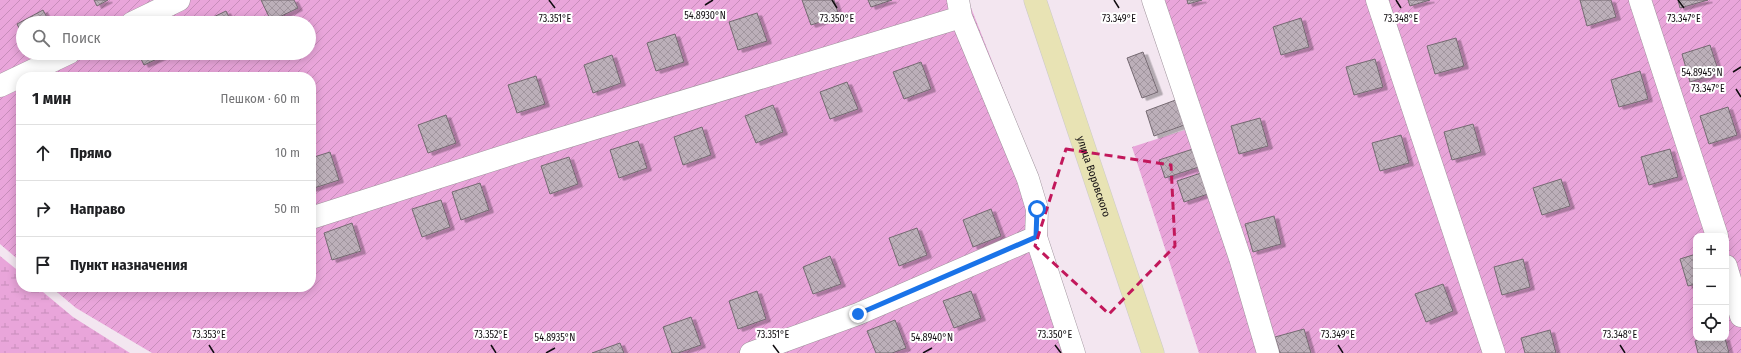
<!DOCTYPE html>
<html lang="ru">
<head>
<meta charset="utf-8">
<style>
	body { margin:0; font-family:"Fira Sans Condensed",sans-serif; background:#f2f2f2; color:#202124 }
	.controls { position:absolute; right:12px; bottom:12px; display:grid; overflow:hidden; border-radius:8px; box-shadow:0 2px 10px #0003 }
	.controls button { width:36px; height:36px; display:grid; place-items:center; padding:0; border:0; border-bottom:1px solid #e0e0e0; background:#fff; color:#202124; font:20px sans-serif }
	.stop { position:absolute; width:12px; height:12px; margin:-9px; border:3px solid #1a73e8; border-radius:50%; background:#fff }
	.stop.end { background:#1a73e8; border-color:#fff; box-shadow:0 1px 4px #0008 }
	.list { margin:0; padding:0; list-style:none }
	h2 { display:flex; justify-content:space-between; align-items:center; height:52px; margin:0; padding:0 16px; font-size:17px }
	h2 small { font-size:13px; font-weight:400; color:#757577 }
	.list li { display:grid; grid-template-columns:26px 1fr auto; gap:12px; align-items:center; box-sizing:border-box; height:56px; padding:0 16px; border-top:1px solid #e0e0e0 }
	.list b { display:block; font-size:15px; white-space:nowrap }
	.list em { font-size:13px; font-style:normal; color:#757577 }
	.icon { flex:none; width:22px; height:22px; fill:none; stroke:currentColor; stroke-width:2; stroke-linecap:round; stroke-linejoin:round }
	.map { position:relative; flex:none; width:1741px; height:353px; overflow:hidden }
	.search { position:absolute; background:#fff; box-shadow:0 2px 10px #0003; left:16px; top:16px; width:300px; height:44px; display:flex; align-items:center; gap:10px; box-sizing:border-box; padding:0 14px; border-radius:22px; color:#757577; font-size:15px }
	.panel { position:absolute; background:#fff; box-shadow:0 2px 10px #0003; left:16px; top:72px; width:300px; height:220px; border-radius:16px }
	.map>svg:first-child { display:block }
	.wetland { fill:url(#wetland-marsh) }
	.garden { fill:url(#garden-furrows); fill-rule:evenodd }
	.building { fill:url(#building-cross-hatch); stroke:#746971; filter:url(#shadow) }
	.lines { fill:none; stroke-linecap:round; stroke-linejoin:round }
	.minor-casing { stroke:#a0949d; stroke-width:23 }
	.major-casing { stroke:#cbcaca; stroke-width:23 }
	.minor { stroke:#fff; stroke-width:22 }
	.major { stroke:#e8e3b4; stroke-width:22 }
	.route { stroke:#1a73e8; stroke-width:5 }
	.marked { fill:none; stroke:#c2185b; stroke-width:3; stroke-dasharray:8 5; stroke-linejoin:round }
	.ticks { fill:none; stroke:#110d10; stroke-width:1.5 }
	.labels { text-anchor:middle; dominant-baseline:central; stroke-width:4; stroke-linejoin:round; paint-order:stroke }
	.street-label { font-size:11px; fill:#110d10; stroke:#fff }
	.ticks-label { font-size:10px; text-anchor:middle; fill:#110d10; stroke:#fff; stroke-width:4; stroke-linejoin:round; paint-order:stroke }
</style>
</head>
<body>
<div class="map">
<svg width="1741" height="353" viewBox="0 0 1741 353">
	<defs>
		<pattern id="wetland-marsh" width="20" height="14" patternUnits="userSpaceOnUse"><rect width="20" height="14" fill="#e9a5da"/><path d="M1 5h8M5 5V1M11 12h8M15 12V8" fill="none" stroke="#c78dba"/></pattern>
		<pattern id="garden-furrows" width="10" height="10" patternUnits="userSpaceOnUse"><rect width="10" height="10" fill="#e9a5da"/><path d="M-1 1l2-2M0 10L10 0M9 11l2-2" fill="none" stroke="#c78dba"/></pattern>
		<pattern id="building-cross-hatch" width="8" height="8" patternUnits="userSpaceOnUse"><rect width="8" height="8" fill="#bcafb9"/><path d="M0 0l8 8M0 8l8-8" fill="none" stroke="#a1959e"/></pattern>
		<filter id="shadow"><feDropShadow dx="4.5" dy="2.5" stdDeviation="0" flood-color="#0004"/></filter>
	</defs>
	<rect width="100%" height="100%" fill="#f3e6f0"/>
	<path class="wetland" d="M0,256l21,17v14h16l36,30 57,36h-130z"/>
	<path class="garden" d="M0,0h968l72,183 10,70 33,100h-931l-76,-45 -25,-21h260v-210h-290v185l-21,-18zM23,23h286v30h-286z
		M1146,0h595v353h-542l-67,-206 56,-18zM1696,236h30v102h-30z"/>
	<path class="building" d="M94,0h14l-11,6z
		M261,0h33l4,8 -27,13z
		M802,0h32l5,16 -28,9z
		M868,0h24l-21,7z
		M1187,0h15l-14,4z
		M1408,0h22l-20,6z
		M1580,0h31l5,17 -29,9z
		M1678,0h30l-28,8z
		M43,10l7,13h-27v13l-6,-12z
		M226,11l6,12h-31z
		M757,13l10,28 -29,9 -9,-28z
		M1301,18l8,29 -28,8 -8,-28z
		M675,34l9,28 -28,9 -9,-28z
		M1456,38l8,28 -29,8 -8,-28z
		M1710,45l9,28 -29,9 -8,-28z
		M1143,52l15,40 -16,6 -15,-40z
		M138,53h32l-26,12z
		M612,55l9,28 -28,10 -9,-28z
		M1375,59l8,28 -29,8 -8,-28z
		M921,62l10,27 -27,10 -11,-27z
		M1640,71l8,28 -29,8 -8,-27z
		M536,76l9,28 -28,9 -9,-28z
		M847,82l11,27 -28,10 -10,-27z
		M1181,98l9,25 -36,13 -8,-25z
		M773,105l10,27 -27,11 -11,-27z
		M1728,107l9,28 -28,9 -9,-28z
		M446,115l10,28 -28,10 -10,-28z
		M1260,118l8,28 -29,8 -8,-28z
		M1473,124l8,28 -29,8 -8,-28z
		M702,127l9,28 -28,10 -9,-28z
		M1401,135l8,28 -29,8 -8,-28z
		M638,141l9,27 -28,10 -9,-28z
		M1196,148l6,18 -37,12 -6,-18z
		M1670,149l8,28 -29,8 -8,-28z
		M330,152l9,28 -28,9v-31z
		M569,157l9,27 -28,10 -9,-28z
		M1201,173l7,21 -24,8 -7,-21z
		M1561,179l9,27 -28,9 -9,-27z
		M480,183l9,27 -28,10 -9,-28z
		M441,200l9,27 -28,10 -10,-28z
		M991,209l10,27 -28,11 -10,-27z
		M1274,216l7,28 -28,8 -8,-28z
		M352,223l9,28 -29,9 -8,-27z
		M917,228l10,27 -28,11 -10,-28z
		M1696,254v30l-8,2 -8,-27z
		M830,256l11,28 -28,10 -10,-27z
		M1523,259l7,28 -28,8 -8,-28z
		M1443,284l10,27 -27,11 -11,-28z
		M757,291l9,28 -28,10 -9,-28z
		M971,291l10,27 -27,10 -11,-27z
		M691,317l10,28 -23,8h-6l-9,-26z
		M895,320l11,28 -14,5h-16l-9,-22z
		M1304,329l7,24h-31l-5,-16z
		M1550,330l6,23h-31l-4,-15z
		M1706,338h19l4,15h-31l-3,-12z
		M620,343l4,10h-32z"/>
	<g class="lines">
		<g class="minor-casing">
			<path id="minor" d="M958,0l3,17 67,162 9,30 -1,28 38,116
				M1153,0l87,258 28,95
				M1377,0l117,353
				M1640,0l77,236
				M132,23l47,-23
				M0,86l69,-33
				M311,218l219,-70 431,-131
				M1726,266l15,50
				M751,353l107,-39 178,-77"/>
		</g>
		<g class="major-casing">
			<g id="major">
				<path id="s1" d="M1035,0l118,353"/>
			</g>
		</g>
		<use href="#minor" class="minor"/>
		<use href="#major" class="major"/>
	</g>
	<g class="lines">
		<path class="route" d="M858,314l178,-77 1,-28"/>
	</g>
	<path class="marked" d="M1066,149l105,16 4,81 -66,68 -74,-68z"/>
	<path class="ticks" d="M549,0l6,8M832,0l5,8M1114,0l5,8M1396,0l5,8M1678,0l6,8M705,5l8,-5M1733,72l8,-5M1736,89l5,8M209,345l5,8M491,345l5,8M773,345l6,8M1055,345l6,8M1338,345l5,8M1620,345l5,8M546,353l9,-5M923,353l9,-5"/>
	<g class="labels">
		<g class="street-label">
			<text stroke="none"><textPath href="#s1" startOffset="186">улица Воровского</textPath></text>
		</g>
	</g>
	<g class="ticks-label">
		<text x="705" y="19">54.8930°N</text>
		<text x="555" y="22">73.351°E</text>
		<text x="837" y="22">73.350°E</text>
		<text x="1119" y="22">73.349°E</text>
		<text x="1401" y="22">73.348°E</text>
		<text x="1684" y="22">73.347°E</text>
		<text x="1702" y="76">54.8945°N</text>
		<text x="1708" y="92">73.347°E</text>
		<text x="209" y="338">73.353°E</text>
		<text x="491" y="338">73.352°E</text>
		<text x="773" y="338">73.351°E</text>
		<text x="1055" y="338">73.350°E</text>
		<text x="1338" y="338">73.349°E</text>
		<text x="1620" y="338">73.348°E</text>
		<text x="555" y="341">54.8935°N</text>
		<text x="932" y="341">54.8940°N</text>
	</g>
</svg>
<div class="controls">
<button>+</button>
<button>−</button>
<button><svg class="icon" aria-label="locate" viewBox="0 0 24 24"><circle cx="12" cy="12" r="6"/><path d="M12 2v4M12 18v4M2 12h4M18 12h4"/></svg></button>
</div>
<div class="stop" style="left:1037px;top:209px"></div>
<div class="stop end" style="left:858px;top:314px"></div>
<div class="search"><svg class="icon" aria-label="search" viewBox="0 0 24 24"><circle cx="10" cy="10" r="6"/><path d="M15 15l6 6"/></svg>Поиск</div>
<section class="panel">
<h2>1 мин<small>Пешком · 60 m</small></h2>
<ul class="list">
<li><svg class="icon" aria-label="ahead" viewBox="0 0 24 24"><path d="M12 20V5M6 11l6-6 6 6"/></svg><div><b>Прямо</b></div><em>10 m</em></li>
<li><svg class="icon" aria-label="right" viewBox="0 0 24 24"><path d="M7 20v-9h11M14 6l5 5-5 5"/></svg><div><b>Направо</b></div><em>50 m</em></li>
<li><svg class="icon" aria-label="arrive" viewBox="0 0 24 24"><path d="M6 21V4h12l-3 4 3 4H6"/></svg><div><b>Пункт назначения</b></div></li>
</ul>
</section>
</div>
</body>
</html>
